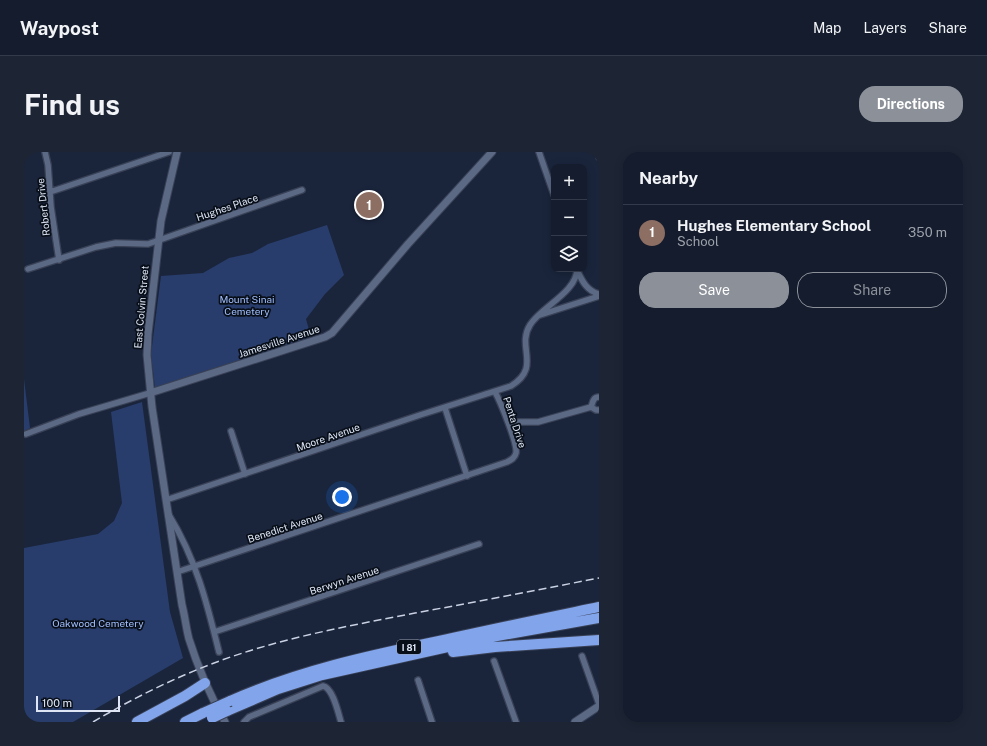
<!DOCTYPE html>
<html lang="en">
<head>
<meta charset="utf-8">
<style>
	body { margin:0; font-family:"Public Sans",sans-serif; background:#1d2535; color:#f1f3f6 }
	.controls { position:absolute; right:12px; top:12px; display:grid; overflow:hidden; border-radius:8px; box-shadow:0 2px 10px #0003 }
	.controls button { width:36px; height:36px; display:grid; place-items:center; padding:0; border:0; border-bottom:1px solid #333a49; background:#141c2d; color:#f1f3f6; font:20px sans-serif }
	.scale { position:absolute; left:12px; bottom:10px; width:84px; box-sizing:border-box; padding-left:4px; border:2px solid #dee6f6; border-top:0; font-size:11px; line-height:14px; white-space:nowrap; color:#dee6f6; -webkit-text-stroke:3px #090f19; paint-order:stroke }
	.you { position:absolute; left:318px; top:345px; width:14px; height:14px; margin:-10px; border:3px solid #fff; border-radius:50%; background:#1a73e8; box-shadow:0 0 0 6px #1a73e833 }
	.badge { display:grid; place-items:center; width:26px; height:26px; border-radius:50%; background:#8c9099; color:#fff; font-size:13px; font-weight:700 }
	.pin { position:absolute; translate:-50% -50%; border:2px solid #fff; box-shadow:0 1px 4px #0006 }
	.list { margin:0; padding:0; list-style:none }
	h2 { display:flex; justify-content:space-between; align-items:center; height:52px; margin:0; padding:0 16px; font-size:17px }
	h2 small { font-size:13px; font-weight:400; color:#9da1aa }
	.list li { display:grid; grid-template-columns:26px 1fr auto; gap:12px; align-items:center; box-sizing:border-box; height:56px; padding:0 16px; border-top:1px solid #333a49 }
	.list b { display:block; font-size:15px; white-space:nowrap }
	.list p { margin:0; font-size:13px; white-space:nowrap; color:#9da1aa }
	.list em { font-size:13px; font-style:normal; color:#9da1aa }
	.actions { display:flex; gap:8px; padding:12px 16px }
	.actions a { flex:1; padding:9px 0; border:1px solid #8c9099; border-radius:16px; text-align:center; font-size:14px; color:#8c9099 }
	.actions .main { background:#8c9099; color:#fff }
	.icon { flex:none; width:22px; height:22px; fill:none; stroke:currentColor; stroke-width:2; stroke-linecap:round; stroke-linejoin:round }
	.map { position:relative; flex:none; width:575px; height:570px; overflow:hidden; border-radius:16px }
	header { display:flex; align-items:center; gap:24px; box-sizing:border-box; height:56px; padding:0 20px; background:#141c2d; border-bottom:1px solid #333a49 }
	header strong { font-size:19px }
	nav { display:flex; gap:22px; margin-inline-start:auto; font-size:14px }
	.intro { display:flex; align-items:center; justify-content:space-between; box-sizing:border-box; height:96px; padding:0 24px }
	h1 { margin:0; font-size:28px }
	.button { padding:10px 18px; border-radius:16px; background:#8c9099; color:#fff; font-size:14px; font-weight:700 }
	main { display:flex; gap:24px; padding:0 24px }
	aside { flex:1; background:#141c2d; border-radius:16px; box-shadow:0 2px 10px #0003 }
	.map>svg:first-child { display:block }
	.green { fill:#283d6b }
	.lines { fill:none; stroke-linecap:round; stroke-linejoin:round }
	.minor-casing { stroke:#394156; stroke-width:8 }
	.tertiary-casing { stroke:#394156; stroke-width:9 }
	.motorway-casing { stroke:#394156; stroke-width:12 }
	.minor { stroke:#5b6984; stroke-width:5.5 }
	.tertiary { stroke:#5b6984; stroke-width:7 }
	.motorway { stroke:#82a4eb; stroke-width:10 }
	.rail { stroke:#c9d1e2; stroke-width:1.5; stroke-dasharray:8 4; stroke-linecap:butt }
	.motorway-bridge-casing { stroke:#394156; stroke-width:12; stroke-linecap:butt }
	.motorway-bridge { stroke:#82a4eb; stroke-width:10 }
	.labels { text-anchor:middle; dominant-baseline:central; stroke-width:3.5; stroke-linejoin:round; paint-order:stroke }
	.shield { fill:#090f19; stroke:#9ea6b4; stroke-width:1 }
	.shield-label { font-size:9px; font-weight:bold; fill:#dee6f6 }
	.street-label { font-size:10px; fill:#dee6f6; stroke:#090f19 }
	.park-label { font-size:10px; fill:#a0befd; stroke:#090f19 }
</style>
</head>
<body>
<header>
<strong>Waypost</strong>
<nav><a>Map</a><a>Layers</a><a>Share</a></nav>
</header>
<div class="intro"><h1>Find us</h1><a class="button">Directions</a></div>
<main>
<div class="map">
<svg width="575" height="570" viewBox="0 0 575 570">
	<rect width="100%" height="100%" fill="#1a253c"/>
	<path class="green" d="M303,73l17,50 -19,19 -19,25 5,18 -156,51 -4,-34 10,-78 42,-3 26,-15 23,-5 16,-9z
		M0,227l6,49 -6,3z
		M118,250l28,210 13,46 -110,64h-49v-174l74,-14 16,-13 8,-18 -11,-91z"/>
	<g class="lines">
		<g class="minor-casing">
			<path id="minor" d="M21,0l3,13 3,42 8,53
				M515,0l15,43
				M574,0l1,5
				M26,40l119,-40
				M4,117l68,-22 20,-4 32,1 154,-54
				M553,118c5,11 10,21 22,24
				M516,163l59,-19
				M567,255c2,-5 2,-10 8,-10
				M567,255l5,3h3
				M421,256l22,68
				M484,270h30l53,-15
				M207,279l14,43
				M2,282l53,-20 71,-21
				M142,348l254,-85 91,-29c31,-19 5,-39 19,-61 11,-18 47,-33 47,-56
				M145,363c27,44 38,88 50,137
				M153,420l330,-110c4,-2 8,-4 9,-9 2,-9 -16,-52 -21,-61
				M190,480l265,-88
				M558,504l17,48
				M470,509l22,61
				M394,528l14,42
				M220,570l5,-5 74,-31c10,2 15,26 18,36"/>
		</g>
		<g class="tertiary-casing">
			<path id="tertiary" d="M153,0l-16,69 -13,113 -1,21 5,52 30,198c3,11 4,23 7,34 9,29 21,56 36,83
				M126,241l175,-56 7,-4 76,-89 84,-92
				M551,570l24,-16"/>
		</g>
		<g class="motorway-casing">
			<path id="motorway" d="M429,500l42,-5 104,-7
				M206,549c68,-30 137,-45 209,-60 53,-12 107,-23 160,-34
				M203,559l51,-22 44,-14 175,-39 102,-18
				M113,570l48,-26 20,-13
				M161,570l18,-9"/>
		</g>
		<use href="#minor" class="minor"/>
		<use href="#tertiary" class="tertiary"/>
		<use href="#motorway" class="motorway"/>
		<path class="rail" d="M69,570c49,-29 101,-54 156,-71 54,-17 110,-27 166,-38 61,-11 122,-23 184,-35"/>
		<g class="motorway-bridge-casing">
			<path id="motorway-bridge" d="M179,561l27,-12
				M188,566l15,-7"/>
		</g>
		<use href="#motorway-bridge" class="motorway-bridge"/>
	</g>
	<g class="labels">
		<rect class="shield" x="373" y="488" width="24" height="14" rx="3"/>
		<g class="shield-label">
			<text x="385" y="495">I 81</text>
		</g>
		<g class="street-label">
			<text transform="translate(19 55) rotate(-96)">Robert Drive</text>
			<text transform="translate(203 55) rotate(-19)">Hughes Place</text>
			<text transform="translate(117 155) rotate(-85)">East Colvin Street</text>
			<text transform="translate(255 189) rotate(-18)">Jamesville Avenue</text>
			<text transform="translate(491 270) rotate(72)">Penta Drive</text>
			<text transform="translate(304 285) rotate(-19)">Moore Avenue</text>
			<text transform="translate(261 375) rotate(-18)">Benedict Avenue</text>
			<text transform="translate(320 428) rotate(-18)">Berwyn Avenue</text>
		</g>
		<g class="park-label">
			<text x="223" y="147">Mount Sinai<tspan x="223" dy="12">Cemetery</tspan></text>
			<text x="74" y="471">Oakwood Cemetery</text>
		</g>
	</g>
</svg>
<div class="controls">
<button>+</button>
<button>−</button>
<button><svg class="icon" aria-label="layers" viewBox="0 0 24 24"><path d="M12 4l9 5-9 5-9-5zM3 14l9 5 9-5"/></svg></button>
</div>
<div class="scale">100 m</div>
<div class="you"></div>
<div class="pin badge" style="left:345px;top:53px;background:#8d6e63">1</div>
</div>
<aside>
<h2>Nearby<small></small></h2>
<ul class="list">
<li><span class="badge" style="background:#8d6e63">1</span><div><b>Hughes Elementary School</b><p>School</p></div><em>350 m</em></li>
</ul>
<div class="actions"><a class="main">Save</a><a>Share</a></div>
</aside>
</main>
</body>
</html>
